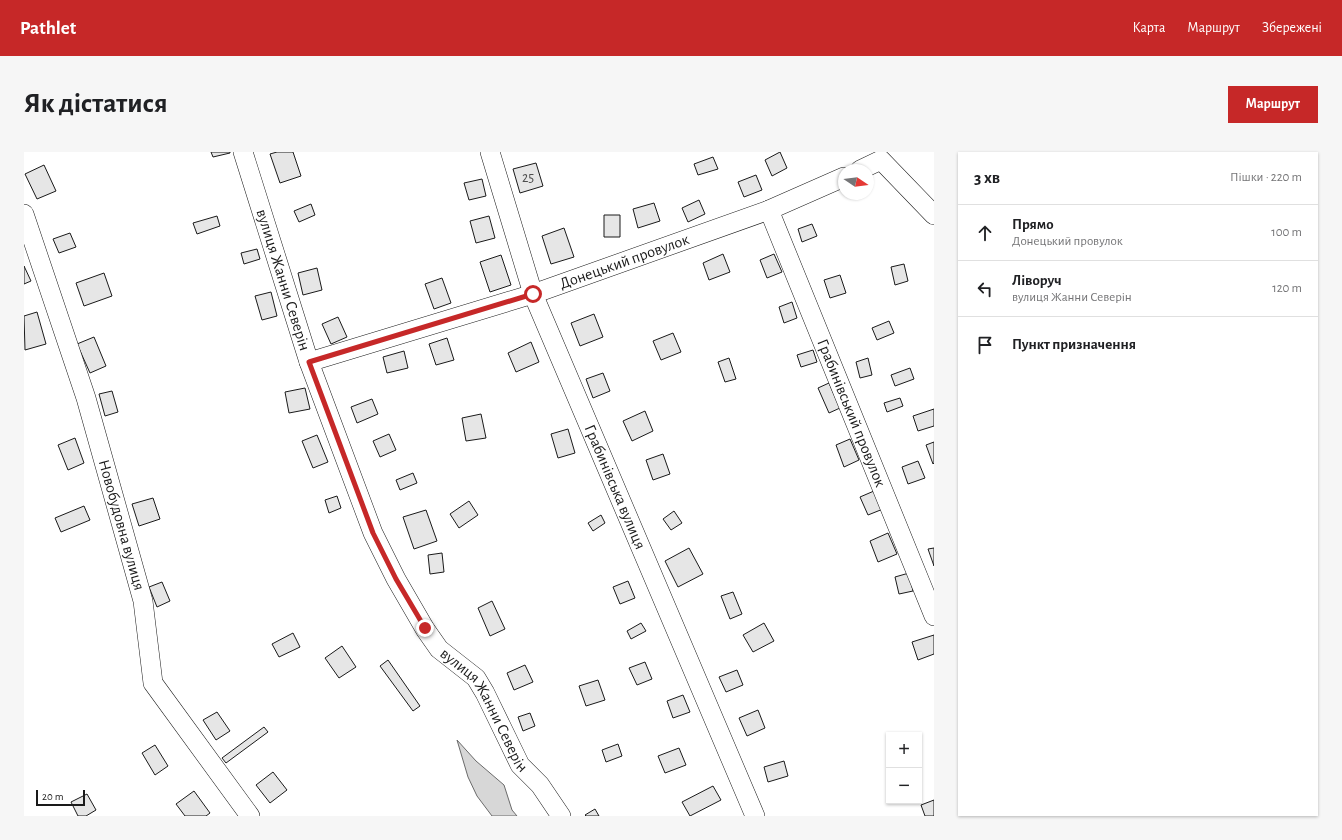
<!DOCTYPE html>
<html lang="uk">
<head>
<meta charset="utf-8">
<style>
	body { margin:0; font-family:"Alegreya Sans",sans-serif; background:#f6f6f6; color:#202124 }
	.controls { position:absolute; right:12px; bottom:12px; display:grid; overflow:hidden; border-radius:0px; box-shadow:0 1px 3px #0004 }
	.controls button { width:36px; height:36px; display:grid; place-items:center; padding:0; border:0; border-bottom:1px solid #e0e0e0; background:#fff; color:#202124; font:20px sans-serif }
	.compass { position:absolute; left:814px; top:12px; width:36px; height:36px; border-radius:50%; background:#fff; box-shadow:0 1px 3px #0004; rotate:103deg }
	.scale { position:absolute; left:12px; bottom:10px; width:49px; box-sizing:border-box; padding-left:4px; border:2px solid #1a1a1a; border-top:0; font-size:11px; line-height:14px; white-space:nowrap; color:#1a1a1a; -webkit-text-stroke:3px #fff; paint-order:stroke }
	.stop { position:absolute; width:12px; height:12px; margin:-9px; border:3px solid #c62828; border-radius:50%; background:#fff }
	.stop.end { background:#c62828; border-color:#fff; box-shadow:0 1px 4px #0008 }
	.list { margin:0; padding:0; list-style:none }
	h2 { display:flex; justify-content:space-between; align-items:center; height:52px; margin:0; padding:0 16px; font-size:17px }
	h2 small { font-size:13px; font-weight:400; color:#757577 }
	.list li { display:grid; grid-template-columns:26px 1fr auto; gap:12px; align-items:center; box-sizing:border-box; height:56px; padding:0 16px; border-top:1px solid #e0e0e0 }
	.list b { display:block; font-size:15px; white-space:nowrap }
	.list p { margin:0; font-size:13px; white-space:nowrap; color:#757577 }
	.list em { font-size:13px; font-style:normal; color:#757577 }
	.icon { flex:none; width:22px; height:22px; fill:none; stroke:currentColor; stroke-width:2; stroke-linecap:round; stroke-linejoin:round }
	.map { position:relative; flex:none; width:910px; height:664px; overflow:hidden; border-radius:0px }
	header { display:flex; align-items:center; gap:24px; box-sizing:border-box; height:56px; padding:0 20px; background:#c62828; color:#fff }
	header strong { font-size:19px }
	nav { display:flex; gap:22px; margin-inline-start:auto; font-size:14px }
	.intro { display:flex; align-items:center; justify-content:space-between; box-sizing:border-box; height:96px; padding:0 24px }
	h1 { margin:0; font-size:28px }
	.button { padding:10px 18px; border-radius:0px; background:#c62828; color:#fff; font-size:14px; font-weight:700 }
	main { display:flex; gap:24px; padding:0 24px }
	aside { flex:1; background:#fff; border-radius:0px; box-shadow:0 1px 3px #0004 }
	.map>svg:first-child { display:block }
	.water { fill:#d7d7d7; stroke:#6a6a6a }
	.building { fill:#e6e6e6; stroke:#1a1a1a }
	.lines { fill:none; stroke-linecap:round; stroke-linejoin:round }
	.minor-casing { stroke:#1a1a1a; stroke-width:20 }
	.minor { stroke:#fff; stroke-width:19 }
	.route { stroke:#c62828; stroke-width:5 }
	.labels { text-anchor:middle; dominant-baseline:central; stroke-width:3; stroke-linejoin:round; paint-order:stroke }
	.number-label { font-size:14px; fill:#4d4d4d }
	.street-label { font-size:16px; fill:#1a1a1a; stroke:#fff }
</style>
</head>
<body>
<header>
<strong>Pathlet</strong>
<nav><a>Карта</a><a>Маршрут</a><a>Збережені</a></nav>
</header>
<div class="intro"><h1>Як дістатися</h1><a class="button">Маршрут</a></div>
<main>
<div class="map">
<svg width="910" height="664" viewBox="0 0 910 664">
	<rect width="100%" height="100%" fill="#fff"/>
	<path class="water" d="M433,588l19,21 28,24 8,25 5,6h-25l-15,-20 -9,-19z"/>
	<path class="building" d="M187,0h19v1l-17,4z
		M253,0h16l8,24 -21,7 -10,-29z
		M756,0l7,16 -15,8 -7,-16z
		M689,5l5,12 -20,6 -4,-11z
		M512,11l7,23 -23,7 -7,-24z
		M20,13l12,26 -19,8 -12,-25z
		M732,23l6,15 -18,7 -6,-15z
		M458,27l4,17 -17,4 -5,-17z
		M675,48l6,14 -17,8 -6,-14z
		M630,51l6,18 -22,7 -5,-19z
		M287,52l4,11 -16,7 -5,-11z
		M580,63h16v22h-16z
		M193,64l3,10 -23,8 -4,-11z
		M465,64l6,22 -19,5 -6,-22z
		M788,72l5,12 -15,6 -4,-13z
		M540,76l10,29 -23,7 -9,-28z
		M46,81l6,14 -17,6 -6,-14z
		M233,97l3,10 -16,5 -3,-11z
		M699,102l7,18 -21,8 -6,-17z
		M750,102l8,18 -15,6 -7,-18z
		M477,103l10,30 -21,7 -10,-30z
		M880,112l4,17 -13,4 -4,-18z
		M0,114l7,15 -7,3z
		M293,116l5,22 -19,5 -5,-22z
		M80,121l8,23 -28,10 -8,-23z
		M816,123l6,18 -16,5 -6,-18z
		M418,126l9,25 -17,6 -9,-25z
		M247,140l6,24 -15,4 -7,-24z
		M768,150l5,16 -13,5 -5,-16z
		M13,160l9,32 -21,6 -1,-34z
		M570,162l9,23 -23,9 -9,-23z
		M314,165l9,20 -16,7 -9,-20z
		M865,169l5,12 -17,7 -5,-12z
		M649,181l8,19 -20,8 -8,-19z
		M70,185l12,29 -16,7 -13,-29z
		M423,186l7,22 -18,5 -7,-21z
		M507,190l8,20 -23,10 -8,-19z
		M789,198l4,12 -16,5 -4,-12z
		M380,199l4,17 -21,5 -4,-16z
		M705,206l7,21 -11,3 -7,-20z
		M844,206l4,17 -12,3 -4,-16z
		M886,216l4,11 -19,7 -4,-11z
		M579,221l7,18 -17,7 -7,-19z
		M805,231l11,25 -11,5 -11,-25z
		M281,236l5,21 -21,4 -4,-21z
		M88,239l6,21 -13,4 -6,-22z
		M876,246l3,8 -16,6 -3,-9z
		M348,247l6,15 -21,9 -6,-16z
		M910,257v17l-16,5 -5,-15z
		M621,259l8,20 -21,10 -9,-20z
		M457,262l5,24 -20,3 -4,-23z
		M544,277l7,24 -17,5 -7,-24z
		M365,282l7,16 -16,7 -7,-16z
		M293,283l11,27 -15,6 -11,-27z
		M51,286l9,25 -16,7 -10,-25z
		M826,287l9,21 -15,7 -8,-22z
		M910,290v21l-1,1 -7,-19z
		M639,302l7,20 -17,6 -7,-20z
		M894,309l7,17 -17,6 -6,-17z
		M389,321l4,10 -17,7 -4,-10z
		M850,339l9,18 -15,6 -8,-18z
		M313,344l4,12 -12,5 -4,-13z
		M129,346l7,21 -21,7 -7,-22z
		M445,349l9,14 -19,13 -9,-14z
		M60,354l6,14 -29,12 -6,-14z
		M402,358l11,31 -23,8 -11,-32z
		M650,359l8,12 -11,7 -8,-11z
		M577,363l4,8 -12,8 -5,-8z
		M864,381l9,21 -19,8 -8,-21z
		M665,396l14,26 -25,13 -13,-26z
		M910,396v18l-6,-17z
		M418,401l2,19 -14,2 -2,-19z
		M885,421l4,18 -14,3 -4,-17z
		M604,429l7,17 -15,6 -7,-17z
		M138,430l8,19 -13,6 -8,-20z
		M709,440l9,22 -12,5 -9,-23z
		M468,449l13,28 -15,7 -12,-28z
		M617,471l5,8 -15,8 -4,-8z
		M740,471l10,18 -21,11 -10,-17z
		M269,481l7,14 -21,10 -7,-13z
		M910,483v19l-16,6 -6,-18z
		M318,494l14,21 -17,11 -14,-20z
		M364,508l32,46 -7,5 -33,-45z
		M621,510l7,17 -15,6 -8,-17z
		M501,513l8,17 -19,8 -7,-17z
		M713,518l6,15 -17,7 -7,-15z
		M574,528l7,20 -19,6 -7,-20z
		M659,543l7,17 -17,6 -6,-17z
		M734,558l7,18 -18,8 -8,-18z
		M193,560l13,19 -14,9 -13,-20z
		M506,561l5,13 -12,5 -5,-14z
		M240,575l4,5 -42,31 -4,-5z
		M594,592l4,12 -16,6 -4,-12z
		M131,593l13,21 -13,9 -13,-22z
		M655,596l7,17 -21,8 -7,-17z
		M760,609l4,15 -20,6 -4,-15z
		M249,620l14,18 -17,13 -14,-18z
		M689,634l8,14 -31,16 -8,-14z
		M170,639l16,22 -4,3h-21l-9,-12z
		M63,642l9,16 -10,6h-8l-7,-14z
		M910,648v16h-9l-4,-11z
		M571,657l4,7h-13l-1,-1z"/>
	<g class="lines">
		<g class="minor-casing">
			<g id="minor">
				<path id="s1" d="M219,0l66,210 64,171 23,46 29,50 14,20 37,29 9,15 35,72 20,20 21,31"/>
				<path id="s2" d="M466,0l43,142 222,522"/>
				<path d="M836,18l21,-10 53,55"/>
				<path id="s3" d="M745,58l165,406"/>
				<path id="s4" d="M0,62l62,184 57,203 10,82 97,133"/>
				<path id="s5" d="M285,210l224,-68 236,-84 75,-33"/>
			</g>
		</g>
		<use href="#minor" class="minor"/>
	</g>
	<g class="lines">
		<path class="route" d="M401,476l-29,-49 -23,-46 -64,-171 224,-68"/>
	</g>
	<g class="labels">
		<g class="number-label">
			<text x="504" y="26">25</text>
		</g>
		<g class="street-label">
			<text stroke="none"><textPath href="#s5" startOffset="331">Донецький провулок</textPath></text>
			<text stroke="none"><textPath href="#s1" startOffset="134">вулиця Жанни Северін</textPath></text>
			<text stroke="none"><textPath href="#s3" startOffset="219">Грабинівський провулок</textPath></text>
			<text stroke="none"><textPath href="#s2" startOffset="358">Грабинівська вулиця</textPath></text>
			<text stroke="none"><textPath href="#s4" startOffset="326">Новобудовна вулиця</textPath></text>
			<text stroke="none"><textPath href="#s1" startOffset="614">вулиця Жанни Северін</textPath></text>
		</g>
	</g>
</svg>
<div class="controls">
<button>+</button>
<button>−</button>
</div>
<svg class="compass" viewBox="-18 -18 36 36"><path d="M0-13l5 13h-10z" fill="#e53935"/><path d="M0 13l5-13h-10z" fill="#757577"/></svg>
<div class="scale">20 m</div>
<div class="stop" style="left:509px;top:142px"></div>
<div class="stop end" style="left:401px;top:476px"></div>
</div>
<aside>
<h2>3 хв<small>Пішки · 220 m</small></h2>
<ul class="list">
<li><svg class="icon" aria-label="ahead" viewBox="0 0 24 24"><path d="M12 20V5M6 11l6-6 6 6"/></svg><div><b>Прямо</b><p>Донецький провулок</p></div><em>100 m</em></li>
<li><svg class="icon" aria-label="left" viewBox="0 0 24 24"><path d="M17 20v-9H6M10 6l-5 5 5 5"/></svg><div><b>Ліворуч</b><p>вулиця Жанни Северін</p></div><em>120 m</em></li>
<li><svg class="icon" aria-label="arrive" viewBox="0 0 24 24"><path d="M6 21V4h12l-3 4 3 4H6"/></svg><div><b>Пункт призначення</b></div></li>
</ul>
</aside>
</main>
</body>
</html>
